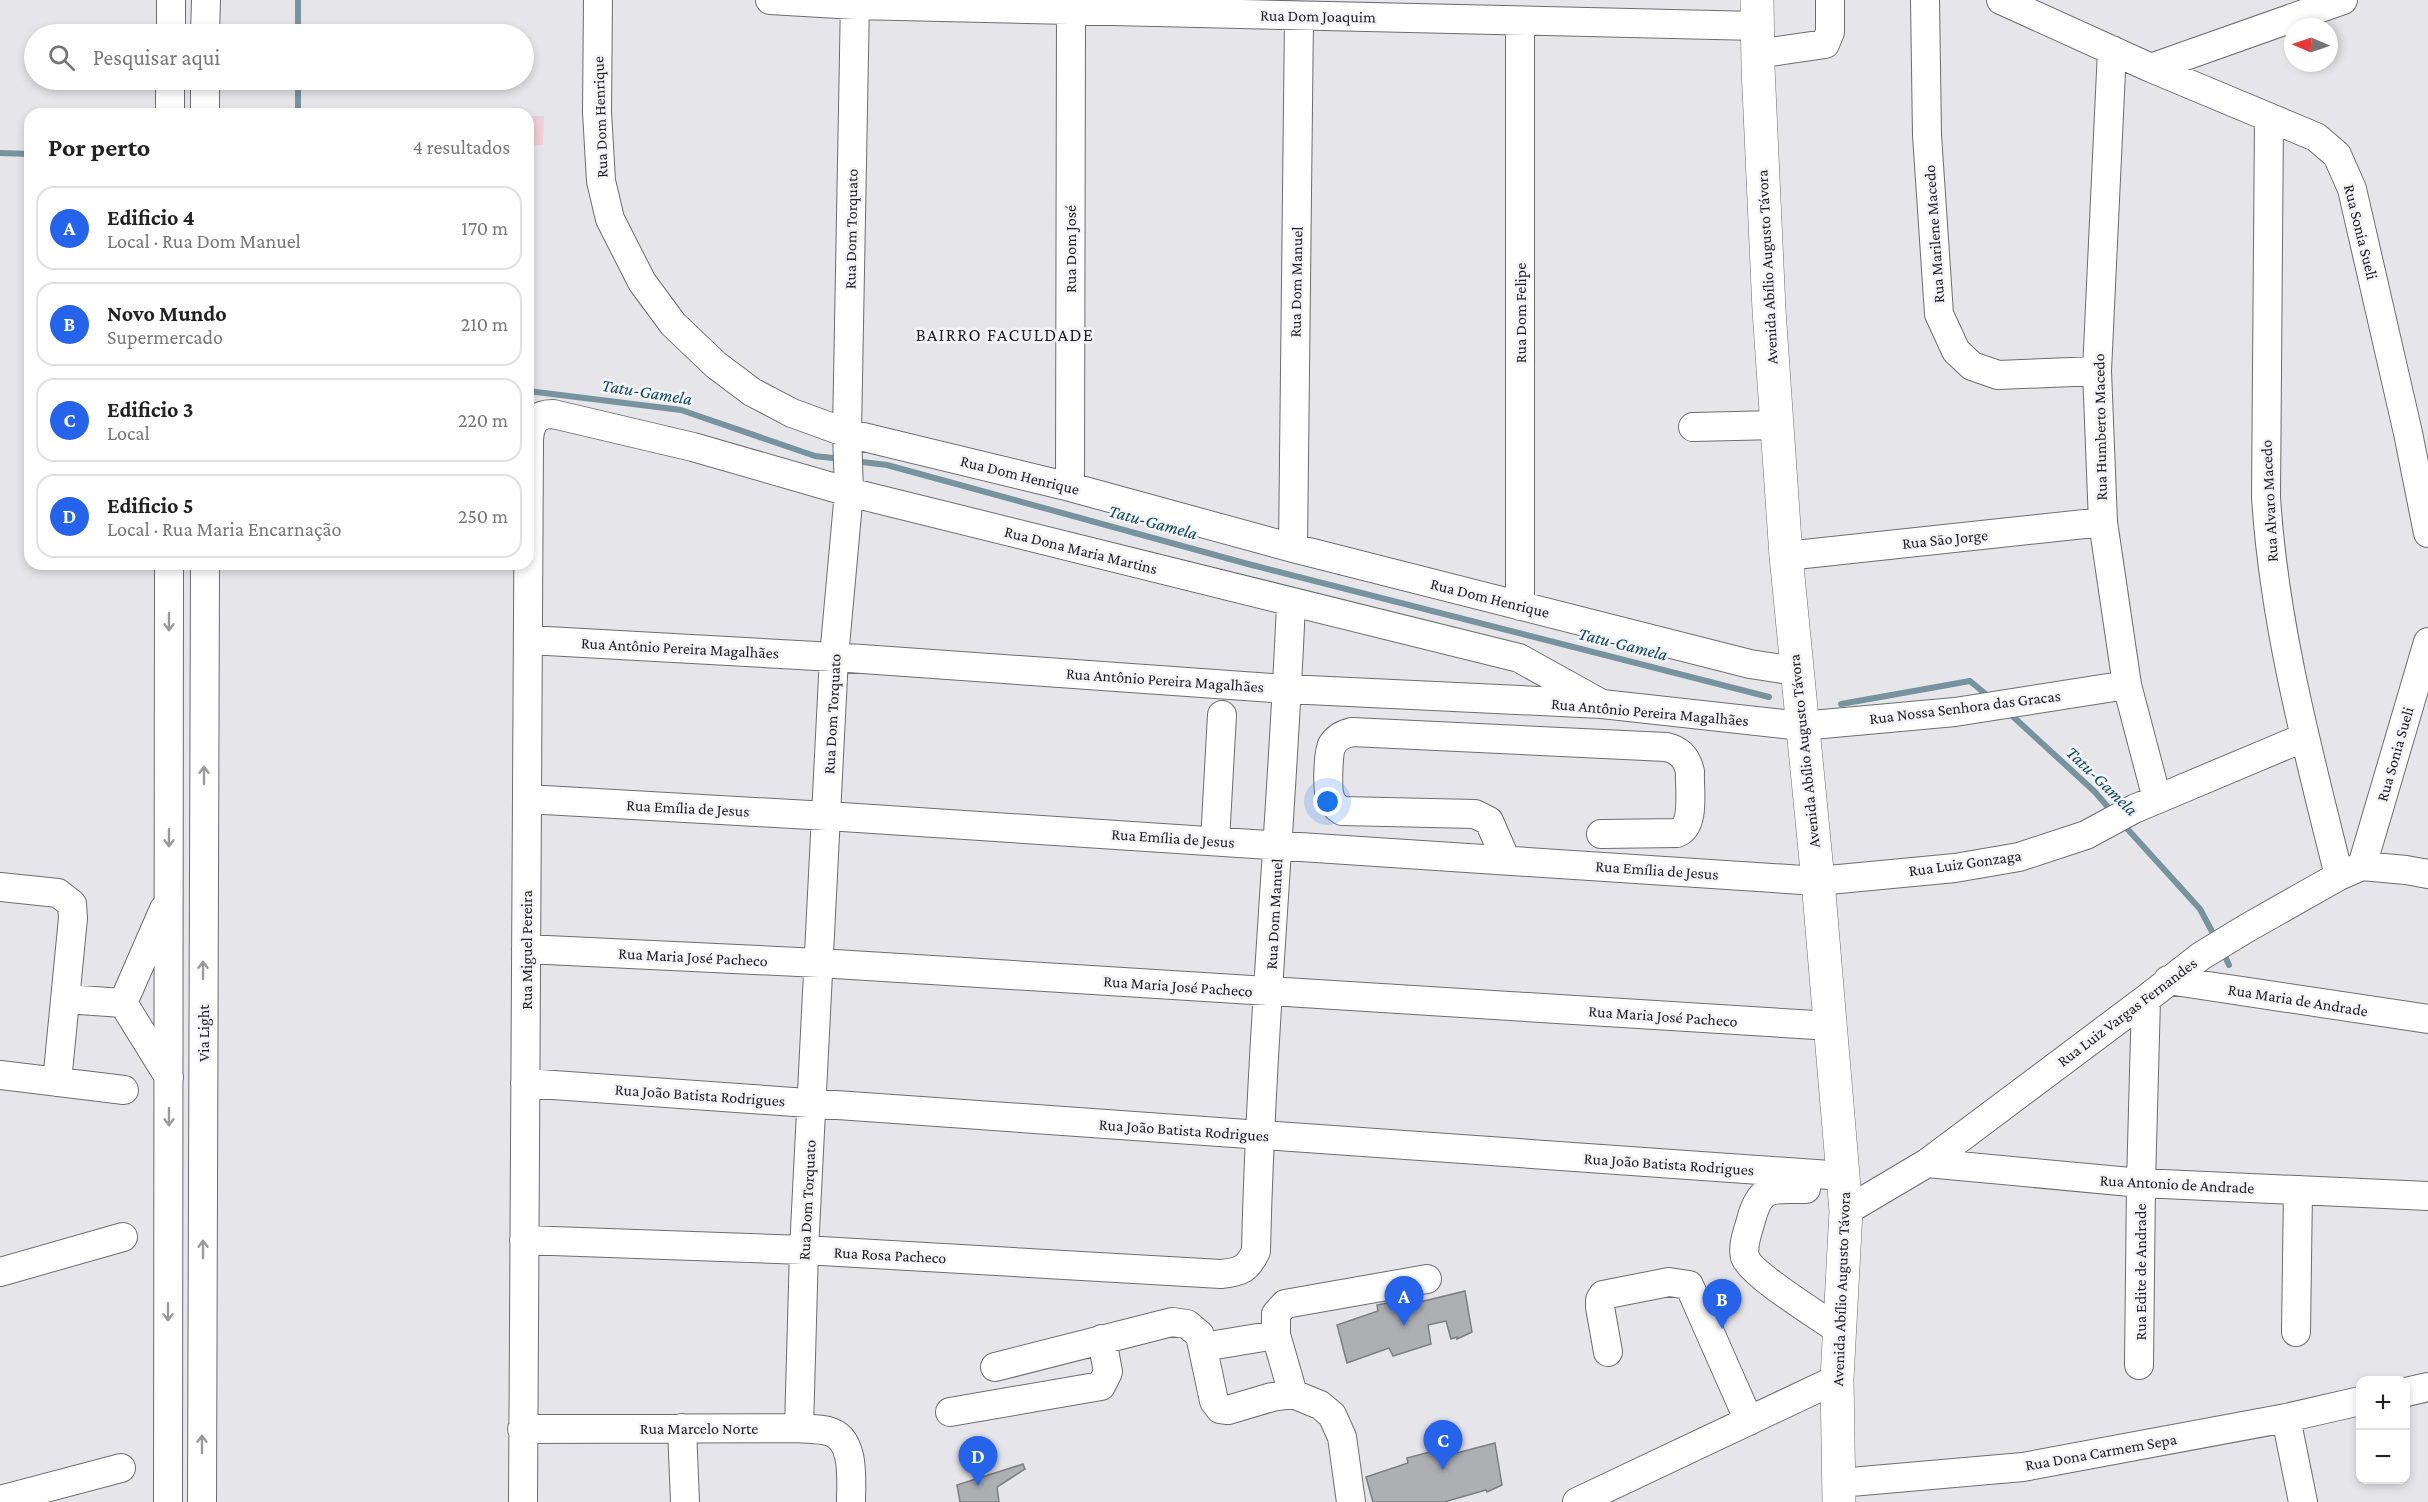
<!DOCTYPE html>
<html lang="pt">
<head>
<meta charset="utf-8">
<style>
	body { margin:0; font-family:"Crimson Pro",serif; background:#f6f6f6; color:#222 }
	.controls { position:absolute; right:18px; bottom:18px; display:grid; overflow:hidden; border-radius:12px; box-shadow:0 3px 9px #0003 }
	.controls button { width:54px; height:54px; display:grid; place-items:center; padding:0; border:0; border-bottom:2px solid #e0e0e0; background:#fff; color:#222; font:30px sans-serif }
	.compass { position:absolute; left:2284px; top:18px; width:54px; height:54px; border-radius:50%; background:#fff; box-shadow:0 3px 9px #0003; rotate:272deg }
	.you { position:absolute; left:1328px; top:802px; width:21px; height:21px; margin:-15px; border:4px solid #fff; border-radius:50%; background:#1a73e8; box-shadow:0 0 0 9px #1a73e833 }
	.badge { display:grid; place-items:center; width:39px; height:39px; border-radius:50%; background:#2563eb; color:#fff; font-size:20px; font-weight:700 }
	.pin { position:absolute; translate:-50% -50px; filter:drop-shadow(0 2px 3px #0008) }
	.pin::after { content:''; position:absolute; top:32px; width:21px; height:18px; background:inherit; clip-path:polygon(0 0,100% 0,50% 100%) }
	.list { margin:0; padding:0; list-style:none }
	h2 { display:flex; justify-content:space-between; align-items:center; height:78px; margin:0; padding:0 24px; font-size:26px }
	h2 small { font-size:20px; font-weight:400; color:#767676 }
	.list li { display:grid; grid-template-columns:39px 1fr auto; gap:18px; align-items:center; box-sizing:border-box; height:84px; margin:0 12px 12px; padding:0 12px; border:2px solid #e0e0e0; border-radius:18px }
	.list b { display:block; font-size:22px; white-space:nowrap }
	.list p { margin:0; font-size:20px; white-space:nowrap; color:#767676 }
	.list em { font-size:20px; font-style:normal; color:#767676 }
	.icon { flex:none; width:33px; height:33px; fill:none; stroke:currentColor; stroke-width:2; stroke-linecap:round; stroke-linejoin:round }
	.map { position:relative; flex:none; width:2428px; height:1502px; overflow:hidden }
	.search { position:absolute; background:#fff; box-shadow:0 3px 9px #0003; left:24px; top:24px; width:510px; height:66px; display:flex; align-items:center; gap:15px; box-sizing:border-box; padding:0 21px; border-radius:33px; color:#767676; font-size:22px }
	.panel { position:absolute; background:#fff; box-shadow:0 3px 9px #0003; left:24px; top:108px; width:510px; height:462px; border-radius:18px }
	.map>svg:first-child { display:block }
	.green { fill:#efced8 }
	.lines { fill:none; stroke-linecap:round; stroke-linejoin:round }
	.stream { stroke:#76939e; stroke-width:6 }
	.building { fill:#adafb2; stroke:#7d7f82; stroke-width:1.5 }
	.minor-casing { stroke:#6d6d70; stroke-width:30 }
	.major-casing { stroke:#6d6d70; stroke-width:34 }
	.minor { stroke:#fff; stroke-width:28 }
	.major { stroke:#fff; stroke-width:33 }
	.oneway { stroke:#9a9a9a }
	.labels { text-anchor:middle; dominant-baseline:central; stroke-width:5; stroke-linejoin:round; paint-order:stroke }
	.street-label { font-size:16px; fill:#1e1e1f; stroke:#f4f3f7 }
	.neighbourhood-label { font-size:18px; letter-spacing:1.5px; fill:#1e1e1f; stroke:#f4f3f7 }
	.water-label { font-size:18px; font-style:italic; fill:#0d4858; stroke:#f4f3f7 }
</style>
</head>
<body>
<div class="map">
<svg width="2428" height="1502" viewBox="0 0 2428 1502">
	<rect width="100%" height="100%" fill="#e6e6ea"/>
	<path class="green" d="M528,116h16l-1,29h-15z"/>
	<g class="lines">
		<path class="stream" d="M298,0v34
			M298,114v-34
			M0,153l30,1
			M528,391l153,19 134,46 26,3
			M854,461l33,4 361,99 521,133
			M1841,704l129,-23 18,15
			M2008,712l87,80 18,21
			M2122,823l78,86 15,28
			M2223,952l6,13"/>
	</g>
	<path class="building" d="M1465,1291l7,41 -15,7v-2l-6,2 -5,-18 -18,4 3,19 -38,12 -4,-8 -42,15 -10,-38 41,-14 -1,-6 5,-1 37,-7 1,5z
		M1495,1443l7,42 -15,7 -1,-2 -42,12h-71l-7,-25 42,-14 -1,-5 41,-11 1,8z
		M1023,1464l2,5 -28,18 2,15h-39l-3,-17z"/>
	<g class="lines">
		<g class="minor-casing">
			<path id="minor" d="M598,0l-1,112 4,69 9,38 32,63 31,42 43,41 36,27 40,21 55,20 223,54 223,61 457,116 46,7
				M770,0l85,5 902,21
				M1925,0l2,135 12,179 17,37 16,15 26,9 99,-4
				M2001,0l150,68 165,69 21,18 15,34 56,244 20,100
				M171,34v-34
				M205,34l1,-34
				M2112,50l-15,321 6,151 24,163 30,114
				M1757,54l68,-10 5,-12v-32
				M2151,68l192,-68
				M170,114v-34
				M205,114v-34
				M2269,119l-3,378c8,128 42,254 73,379
				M1693,427l84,-2
				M1070,487l1,-476
				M1293,548l6,-532
				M1786,556l317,-34
				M1520,606v-585
				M529,640l305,17 453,32 315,15 199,22 154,-14 172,-27
				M527,799l300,17 991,65 137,-13 64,-11 67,-22 48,-26 171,-72
				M1215,841l7,-126
				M1506,860l-17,-39 -14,-7 -133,-3c-5,-3 -10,-7 -12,-14 -3,-9 -2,-44 2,-52 5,-8 11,-11 20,-13l314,15c14,3 21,11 24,25 -1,17 6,54 -13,61l-76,1
				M2362,866l66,-224
				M0,887l58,6 14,11 1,14 -16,164
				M526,949l293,14 1012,63
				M2168,980l260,39
				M65,999l58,4
				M123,1003l41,-94
				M123,1003l46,74
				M0,1075l124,15
				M525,1083l1319,93
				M1927,1163l214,20 287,13
				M1806,1189c-33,1 -45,-6 -55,31 -3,12 -9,25 -6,37 6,18 76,60 95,74
				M1846,1211l81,-48 219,-164 55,-43 46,-28 92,-52 23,-10 44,4 22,4
				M524,1240l280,10 417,24c20,-2 27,-5 35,-23 5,-216 26,-432 35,-648
				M0,1272l123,-35
				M2296,1332l2,-142
				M1276,1335v-21l9,-10 142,-25
				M1203,1347l73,-12 17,59
				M1608,1352l-8,-45v-7l3,-5 66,-13 20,3 60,136
				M2139,1365l2,-182 5,-184
				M995,1367l177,-45 15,2 13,11 14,66 6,8 8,1 44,-13 21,-3 27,11 12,10 10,22 9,65
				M2406,1392l22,-5
				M950,1412l151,-26 7,-14 -6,-33
				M2286,1418l17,84
				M682,1428l3,74
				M799,1428l5,-178 30,-593 15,-165 -2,-59 8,-433
				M522,1429l277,-1c9,1 20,1 29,3 28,7 23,49 23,71
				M1839,1483l184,-16 263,-49 74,-17
				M0,1500l121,-32
				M168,1502l1,-938
				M202,1502l3,-938
				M523,1502l6,-1062c1,-16 6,-26 24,-26l140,33 156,45 670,166 83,46
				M1577,1502l260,-123"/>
		</g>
		<g class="major-casing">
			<path id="major" d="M1757,0l1,67 11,243 17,246 32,325 28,330 -9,168 2,123"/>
		</g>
		<use href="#minor" class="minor"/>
		<use href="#major" class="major"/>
	</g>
	<defs><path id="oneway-shaft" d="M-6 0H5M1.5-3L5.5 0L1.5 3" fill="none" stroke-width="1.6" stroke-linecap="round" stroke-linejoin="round" transform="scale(1.5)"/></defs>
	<g class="oneway">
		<use href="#oneway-shaft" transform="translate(169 622) rotate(90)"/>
		<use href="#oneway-shaft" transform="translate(204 775) rotate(-90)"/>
		<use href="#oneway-shaft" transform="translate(169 838) rotate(90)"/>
		<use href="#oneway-shaft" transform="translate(203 970) rotate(-90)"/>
		<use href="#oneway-shaft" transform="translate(169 1117) rotate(90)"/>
		<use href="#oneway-shaft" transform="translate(203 1249) rotate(-90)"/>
		<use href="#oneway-shaft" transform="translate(168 1312) rotate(90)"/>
		<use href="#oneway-shaft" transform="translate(202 1444) rotate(-90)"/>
	</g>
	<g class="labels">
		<g class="street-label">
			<text transform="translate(1318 16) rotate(1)">Rua Dom Joaquim</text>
			<text transform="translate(600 117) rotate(-92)">Rua Dom Henrique</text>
			<text transform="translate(851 229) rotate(-89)">Rua Dom Torquato</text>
			<text transform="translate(2361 232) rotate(76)">Rua Sonia Sueli</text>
			<text transform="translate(1934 234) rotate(-94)">Rua Marilene Macedo</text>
			<text transform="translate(1070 249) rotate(-90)">Rua Dom José</text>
			<text transform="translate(1767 267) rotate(-93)">Avenida Abílio Augusto Távora</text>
			<text transform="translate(1296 282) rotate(-89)">Rua Dom Manuel</text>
			<text transform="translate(1520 313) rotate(-90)">Rua Dom Felipe</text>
			<text transform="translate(2100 427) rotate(-91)">Rua Humberto Macedo</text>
			<text transform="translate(1020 475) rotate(14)">Rua Dom Henrique</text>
			<text transform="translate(2269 501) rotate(-93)">Rua Alvaro Macedo</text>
			<text transform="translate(1945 539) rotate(-6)">Rua Sāo Jorge</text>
			<text transform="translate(1081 550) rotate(14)">Rua Dona Maria Martins</text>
			<text transform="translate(1490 598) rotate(14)">Rua Dom Henrique</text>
			<text transform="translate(680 648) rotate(3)">Rua Antônio Pereira Magalhães</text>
			<text transform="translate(1165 680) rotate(4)">Rua Antônio Pereira Magalhães</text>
			<text transform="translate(1965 707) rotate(-7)">Rua Nossa Senhora das Gracas</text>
			<text transform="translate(1650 712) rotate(5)">Rua Antônio Pereira Magalhães</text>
			<text transform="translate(832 714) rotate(-87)">Rua Dom Torquato</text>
			<text transform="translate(1804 751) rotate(-96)">Avenida Abílio Augusto Távora</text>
			<text transform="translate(2395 754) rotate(-74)">Rua Sonia Sueli</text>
			<text transform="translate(688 808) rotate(3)">Rua Emília de Jesus</text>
			<text transform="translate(1173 838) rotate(4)">Rua Emília de Jesus</text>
			<text transform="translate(1965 863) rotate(-8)">Rua Luiz Gonzaga</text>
			<text transform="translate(1657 870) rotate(4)">Rua Emília de Jesus</text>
			<text transform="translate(1274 914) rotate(-87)">Rua Dom Manuel</text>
			<text transform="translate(526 950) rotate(-90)">Rua Miguel Pereira</text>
			<text transform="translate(693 957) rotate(3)">Rua Maria José Pacheco</text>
			<text transform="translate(1178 986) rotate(4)">Rua Maria José Pacheco</text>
			<text transform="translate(2298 1000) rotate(9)">Rua Maria de Andrade</text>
			<text transform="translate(2127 1012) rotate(-37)">Rua Luiz Vargas Fernandes</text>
			<text transform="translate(1663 1016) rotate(4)">Rua Maria José Pacheco</text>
			<text transform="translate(203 1033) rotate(-90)">Via Light</text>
			<text transform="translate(700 1095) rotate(4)">Rua João Batista Rodrigues</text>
			<text transform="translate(1184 1130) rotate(4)">Rua João Batista Rodrigues</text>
			<text transform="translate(1669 1164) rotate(4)">Rua João Batista Rodrigues</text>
			<text transform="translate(2177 1184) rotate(3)">Rua Antonio de Andrade</text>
			<text transform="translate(807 1200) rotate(-87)">Rua Dom Torquato</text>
			<text transform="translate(890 1255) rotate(3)">Rua Rosa Pacheco</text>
			<text transform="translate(2140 1272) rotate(-90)">Rua Edite de Andrade</text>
			<text transform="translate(1841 1289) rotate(-88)">Avenida Abílio Augusto Távora</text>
			<text x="699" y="1428">Rua Marcelo Norte</text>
			<text transform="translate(2101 1452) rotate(-10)">Rua Dona Carmem Sepa</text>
		</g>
		<g class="neighbourhood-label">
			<text x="1005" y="335">BAIRRO FACULDADE</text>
		</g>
		<g class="water-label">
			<text transform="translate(647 392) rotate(9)">Tatu-Gamela</text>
			<text transform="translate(1153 522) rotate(15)">Tatu-Gamela</text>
			<text transform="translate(1623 644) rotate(14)">Tatu-Gamela</text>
			<text transform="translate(2102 781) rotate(44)">Tatu-Gamela</text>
		</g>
	</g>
</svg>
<div class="controls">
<button>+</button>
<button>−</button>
</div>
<svg class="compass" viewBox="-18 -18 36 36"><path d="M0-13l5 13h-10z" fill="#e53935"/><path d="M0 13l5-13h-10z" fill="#767676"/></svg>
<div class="you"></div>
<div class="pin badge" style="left:1404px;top:1326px">A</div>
<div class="pin badge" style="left:1722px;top:1329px">B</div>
<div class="pin badge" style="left:1443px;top:1470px">C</div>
<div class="pin badge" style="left:978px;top:1486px">D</div>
<div class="search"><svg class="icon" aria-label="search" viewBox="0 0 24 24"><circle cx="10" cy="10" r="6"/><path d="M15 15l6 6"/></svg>Pesquisar aqui</div>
<section class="panel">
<h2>Por perto<small>4 resultados</small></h2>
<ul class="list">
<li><span class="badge">A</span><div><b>Edificio 4</b><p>Local · Rua Dom Manuel</p></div><em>170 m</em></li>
<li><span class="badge">B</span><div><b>Novo Mundo</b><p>Supermercado</p></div><em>210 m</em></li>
<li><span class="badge">C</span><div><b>Edificio 3</b><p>Local</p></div><em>220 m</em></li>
<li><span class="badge">D</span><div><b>Edificio 5</b><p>Local · Rua Maria Encarnação</p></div><em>250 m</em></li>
</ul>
</section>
</div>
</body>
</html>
